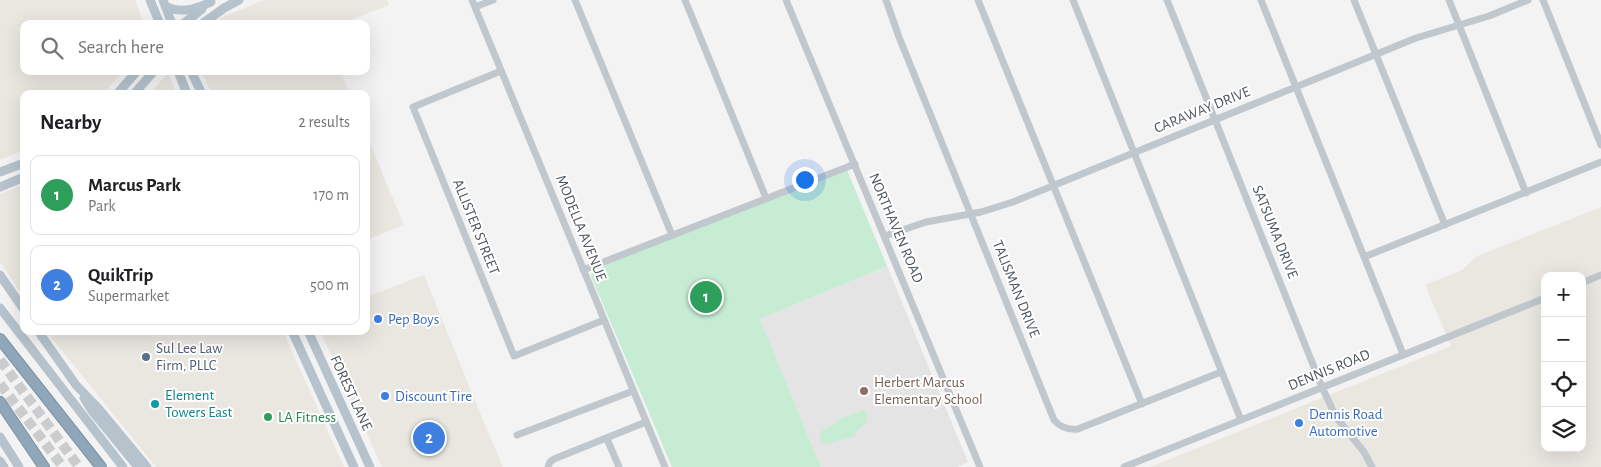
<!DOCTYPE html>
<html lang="en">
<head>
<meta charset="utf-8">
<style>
	body { margin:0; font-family:"Alegreya Sans",sans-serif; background:#f6f6f6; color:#202124 }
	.controls { position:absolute; right:15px; bottom:15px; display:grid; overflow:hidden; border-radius:10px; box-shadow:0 5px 20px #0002 }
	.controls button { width:45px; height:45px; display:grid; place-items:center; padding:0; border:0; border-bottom:1px solid #e0e0e0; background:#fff; color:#202124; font:25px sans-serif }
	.you { position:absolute; left:804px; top:179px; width:18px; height:18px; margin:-12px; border:4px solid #fff; border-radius:50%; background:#1a73e8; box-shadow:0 0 0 8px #1a73e833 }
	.badge { display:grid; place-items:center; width:32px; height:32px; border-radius:50%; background:#307dd1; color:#fff; font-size:16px; font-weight:700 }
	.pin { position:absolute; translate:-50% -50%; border:2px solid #fff; box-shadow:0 1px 5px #0006 }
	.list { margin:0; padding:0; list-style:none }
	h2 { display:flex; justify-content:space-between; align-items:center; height:65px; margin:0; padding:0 20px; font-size:21px }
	h2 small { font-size:16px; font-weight:400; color:#757577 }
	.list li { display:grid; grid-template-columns:32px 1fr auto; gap:15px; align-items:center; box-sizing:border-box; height:80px; margin:0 10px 10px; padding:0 10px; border:1px solid #e0e0e0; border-radius:10px }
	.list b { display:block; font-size:19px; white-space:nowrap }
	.list p { margin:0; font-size:16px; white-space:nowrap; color:#757577 }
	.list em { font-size:16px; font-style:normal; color:#757577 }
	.icon { flex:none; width:28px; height:28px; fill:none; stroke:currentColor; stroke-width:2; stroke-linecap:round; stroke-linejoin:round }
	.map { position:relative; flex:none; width:1601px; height:467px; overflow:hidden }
	.search { position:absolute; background:#fff; box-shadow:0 5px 20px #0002; left:20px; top:20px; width:350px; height:55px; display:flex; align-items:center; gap:12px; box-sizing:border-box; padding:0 18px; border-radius:10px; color:#757577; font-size:19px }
	.panel { position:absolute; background:#fff; box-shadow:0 5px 20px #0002; left:20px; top:90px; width:350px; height:245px; border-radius:10px }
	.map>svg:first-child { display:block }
	.commercial { fill:#eae7e1; fill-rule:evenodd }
	.education { fill:#e5e4e4 }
	.green { fill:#c7ecd4 }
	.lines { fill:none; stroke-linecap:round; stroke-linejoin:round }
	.highway-tunnel { stroke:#caccce; stroke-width:10; stroke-dasharray:10 5; stroke-linecap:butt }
	.highway-casing { stroke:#7b92a6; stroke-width:12 }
	.minor { stroke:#c0c7cd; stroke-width:7 }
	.major { stroke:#b6c3cd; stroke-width:9 }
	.highway { stroke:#90a7ba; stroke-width:10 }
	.shop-dot { fill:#3f7fe0; stroke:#fff; stroke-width:2 }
	.service-dot { fill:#5c6f8a; stroke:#fff; stroke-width:2 }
	.education-dot { fill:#8d6e63; stroke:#fff; stroke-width:2 }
	.culture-dot { fill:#0f9aa8; stroke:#fff; stroke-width:2 }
	.leisure-dot { fill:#2e9e5b; stroke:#fff; stroke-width:2 }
	.labels { text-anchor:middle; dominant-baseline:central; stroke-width:4; stroke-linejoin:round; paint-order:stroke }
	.street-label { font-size:15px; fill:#4c565e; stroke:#fff }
	.shop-label { font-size:15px; fill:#366cbe; stroke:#fff; text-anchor:start }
	.service-label { font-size:15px; fill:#4e5e75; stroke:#fff; text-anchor:start }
	.education-label { font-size:15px; fill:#785e54; stroke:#fff; text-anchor:start }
	.culture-label { font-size:15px; fill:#0d838f; stroke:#fff; text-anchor:start }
	.leisure-label { font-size:15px; fill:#27864d; stroke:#fff; text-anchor:start }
</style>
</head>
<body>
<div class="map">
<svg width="1601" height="467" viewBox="0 0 1601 467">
	<rect width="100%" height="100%" fill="#f4f3f3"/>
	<path class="commercial" d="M0,0h135l9,24h-120v47h100l-21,23h-79v56l-24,10z
		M264,0h123l2,5 -49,19h-125l9,-8z
		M201,71h139l10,23h-138z
		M168,73l9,21h-28z
		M366,134l38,91 -38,15z
		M24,184v114l-24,-36v-68z
		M1601,207v260h-451l301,-121 -26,-61 37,-15 15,-14zM1545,276h37v172h-37z
		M424,275l59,145 20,47h-121l-62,-136h46v-34z
		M46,331h237l61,136h-188z"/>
	<path class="education" d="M887,266l81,196 -11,5h-136l-61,-148z"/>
	<path class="green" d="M847,170l40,96 -127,53 61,148h-149l-81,-191 2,-7z
		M863,410l4,2v10l-12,11v3l-28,8 -6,-2 -1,-10 17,-10v-2z"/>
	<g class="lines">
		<path class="highway-tunnel" d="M0,360l79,107
			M0,384l63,83"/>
		<g class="highway-casing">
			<path id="highway" d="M0,339l101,128
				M0,402l44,65"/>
		</g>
		<path class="minor" d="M472,0l193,467
			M575,0l97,235
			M685,0l81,198
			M786,0l194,467
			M886,0l13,37 155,383c7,8 14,10 24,9l143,-57
			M978,0l164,404
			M1073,0l168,420
			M1167,0l155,387 14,30 28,35 8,15
			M1261,0l142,354
			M1354,0l91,225
			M1449,0l77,193
			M1543,0l58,145
			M475,7l18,-7
			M501,71l-88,36 101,249 90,-36
			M885,236l41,-14 55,-10 32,-10 403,-164 73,-22 39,-16
			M1364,257l237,-95
			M583,270l272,-106
			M1582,283l19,-8
			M517,435l116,-44
			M607,439l12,28
			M548,467l2,-5 4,-3 92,-37
			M1124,467l421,-169"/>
		<path class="major" d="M150,0l10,24
			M163,0l9,24
			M165,6c16,8 31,3 46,-4
			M183,24l19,-15
			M202,24l22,-16 15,-8
			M178,71l9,23
			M191,71l11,23
			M117,94l20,-23
			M134,94l20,-23
			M0,172l24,-9
			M0,187l24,-10
			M0,275l24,35
			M0,308l123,159
			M38,331l38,54 23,24 48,58
			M292,331l62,136
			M308,331l62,136
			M84,398l8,13 46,56
			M0,437l19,30
			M0,461l4,6"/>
		<use href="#highway" class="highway"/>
	</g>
	<g class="shop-dot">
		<circle cx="378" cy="319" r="5"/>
		<circle cx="385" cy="396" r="5"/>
		<circle cx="1299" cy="423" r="5"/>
	</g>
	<circle class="service-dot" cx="146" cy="357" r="5"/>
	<circle class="education-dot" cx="864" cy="391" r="5"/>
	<circle class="culture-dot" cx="155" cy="404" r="5"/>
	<circle class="leisure-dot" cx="268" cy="417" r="5"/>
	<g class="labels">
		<g class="street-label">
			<text transform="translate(1202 110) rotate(-22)">CARAWAY DRIVE</text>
			<text transform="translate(476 227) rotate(68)">ALLISTER STREET</text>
			<text transform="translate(581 228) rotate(68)">MODELLA AVENUE</text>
			<text transform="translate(896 228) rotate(67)">NORTHAVEN ROAD</text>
			<text transform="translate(1275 232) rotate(68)">SATSUMA DRIVE</text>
			<text transform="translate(1016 289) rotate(68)">TALISMAN DRIVE</text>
			<text transform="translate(1329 370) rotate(-22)">DENNIS ROAD</text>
			<text transform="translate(351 393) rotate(65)">FOREST LANE</text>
		</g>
		<g class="shop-label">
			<text x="388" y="319">Pep Boys</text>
			<text x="395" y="396">Discount Tire</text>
			<text x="1309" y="414">Dennis Road<tspan x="1309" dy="17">Automotive</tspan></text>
		</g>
		<g class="service-label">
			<text x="156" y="348">Sul Lee Law<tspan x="156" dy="17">Firm, PLLC</tspan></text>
		</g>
		<g class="education-label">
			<text x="874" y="382">Herbert Marcus<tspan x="874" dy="17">Elementary School</tspan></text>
		</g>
		<g class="culture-label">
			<text x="165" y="395">Element<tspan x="165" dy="17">Towers East</tspan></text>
		</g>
		<g class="leisure-label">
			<text x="278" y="417">LA Fitness</text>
		</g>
	</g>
</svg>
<div class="controls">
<button>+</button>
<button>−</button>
<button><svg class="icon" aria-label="locate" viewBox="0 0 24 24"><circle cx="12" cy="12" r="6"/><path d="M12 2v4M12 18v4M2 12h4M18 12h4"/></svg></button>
<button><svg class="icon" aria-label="layers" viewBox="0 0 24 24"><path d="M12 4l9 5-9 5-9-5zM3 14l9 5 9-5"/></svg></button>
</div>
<div class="you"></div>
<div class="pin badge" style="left:706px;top:297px;background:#2e9e5b">1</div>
<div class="pin badge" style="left:429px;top:438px;background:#3f7fe0">2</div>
<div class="search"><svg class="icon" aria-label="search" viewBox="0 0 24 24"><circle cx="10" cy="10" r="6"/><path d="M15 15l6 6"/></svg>Search here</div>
<section class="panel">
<h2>Nearby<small>2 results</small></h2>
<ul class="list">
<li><span class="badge" style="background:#2e9e5b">1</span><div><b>Marcus Park</b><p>Park</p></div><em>170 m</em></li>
<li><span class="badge" style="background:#3f7fe0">2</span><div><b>QuikTrip</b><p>Supermarket</p></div><em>500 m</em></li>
</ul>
</section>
</div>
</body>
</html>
